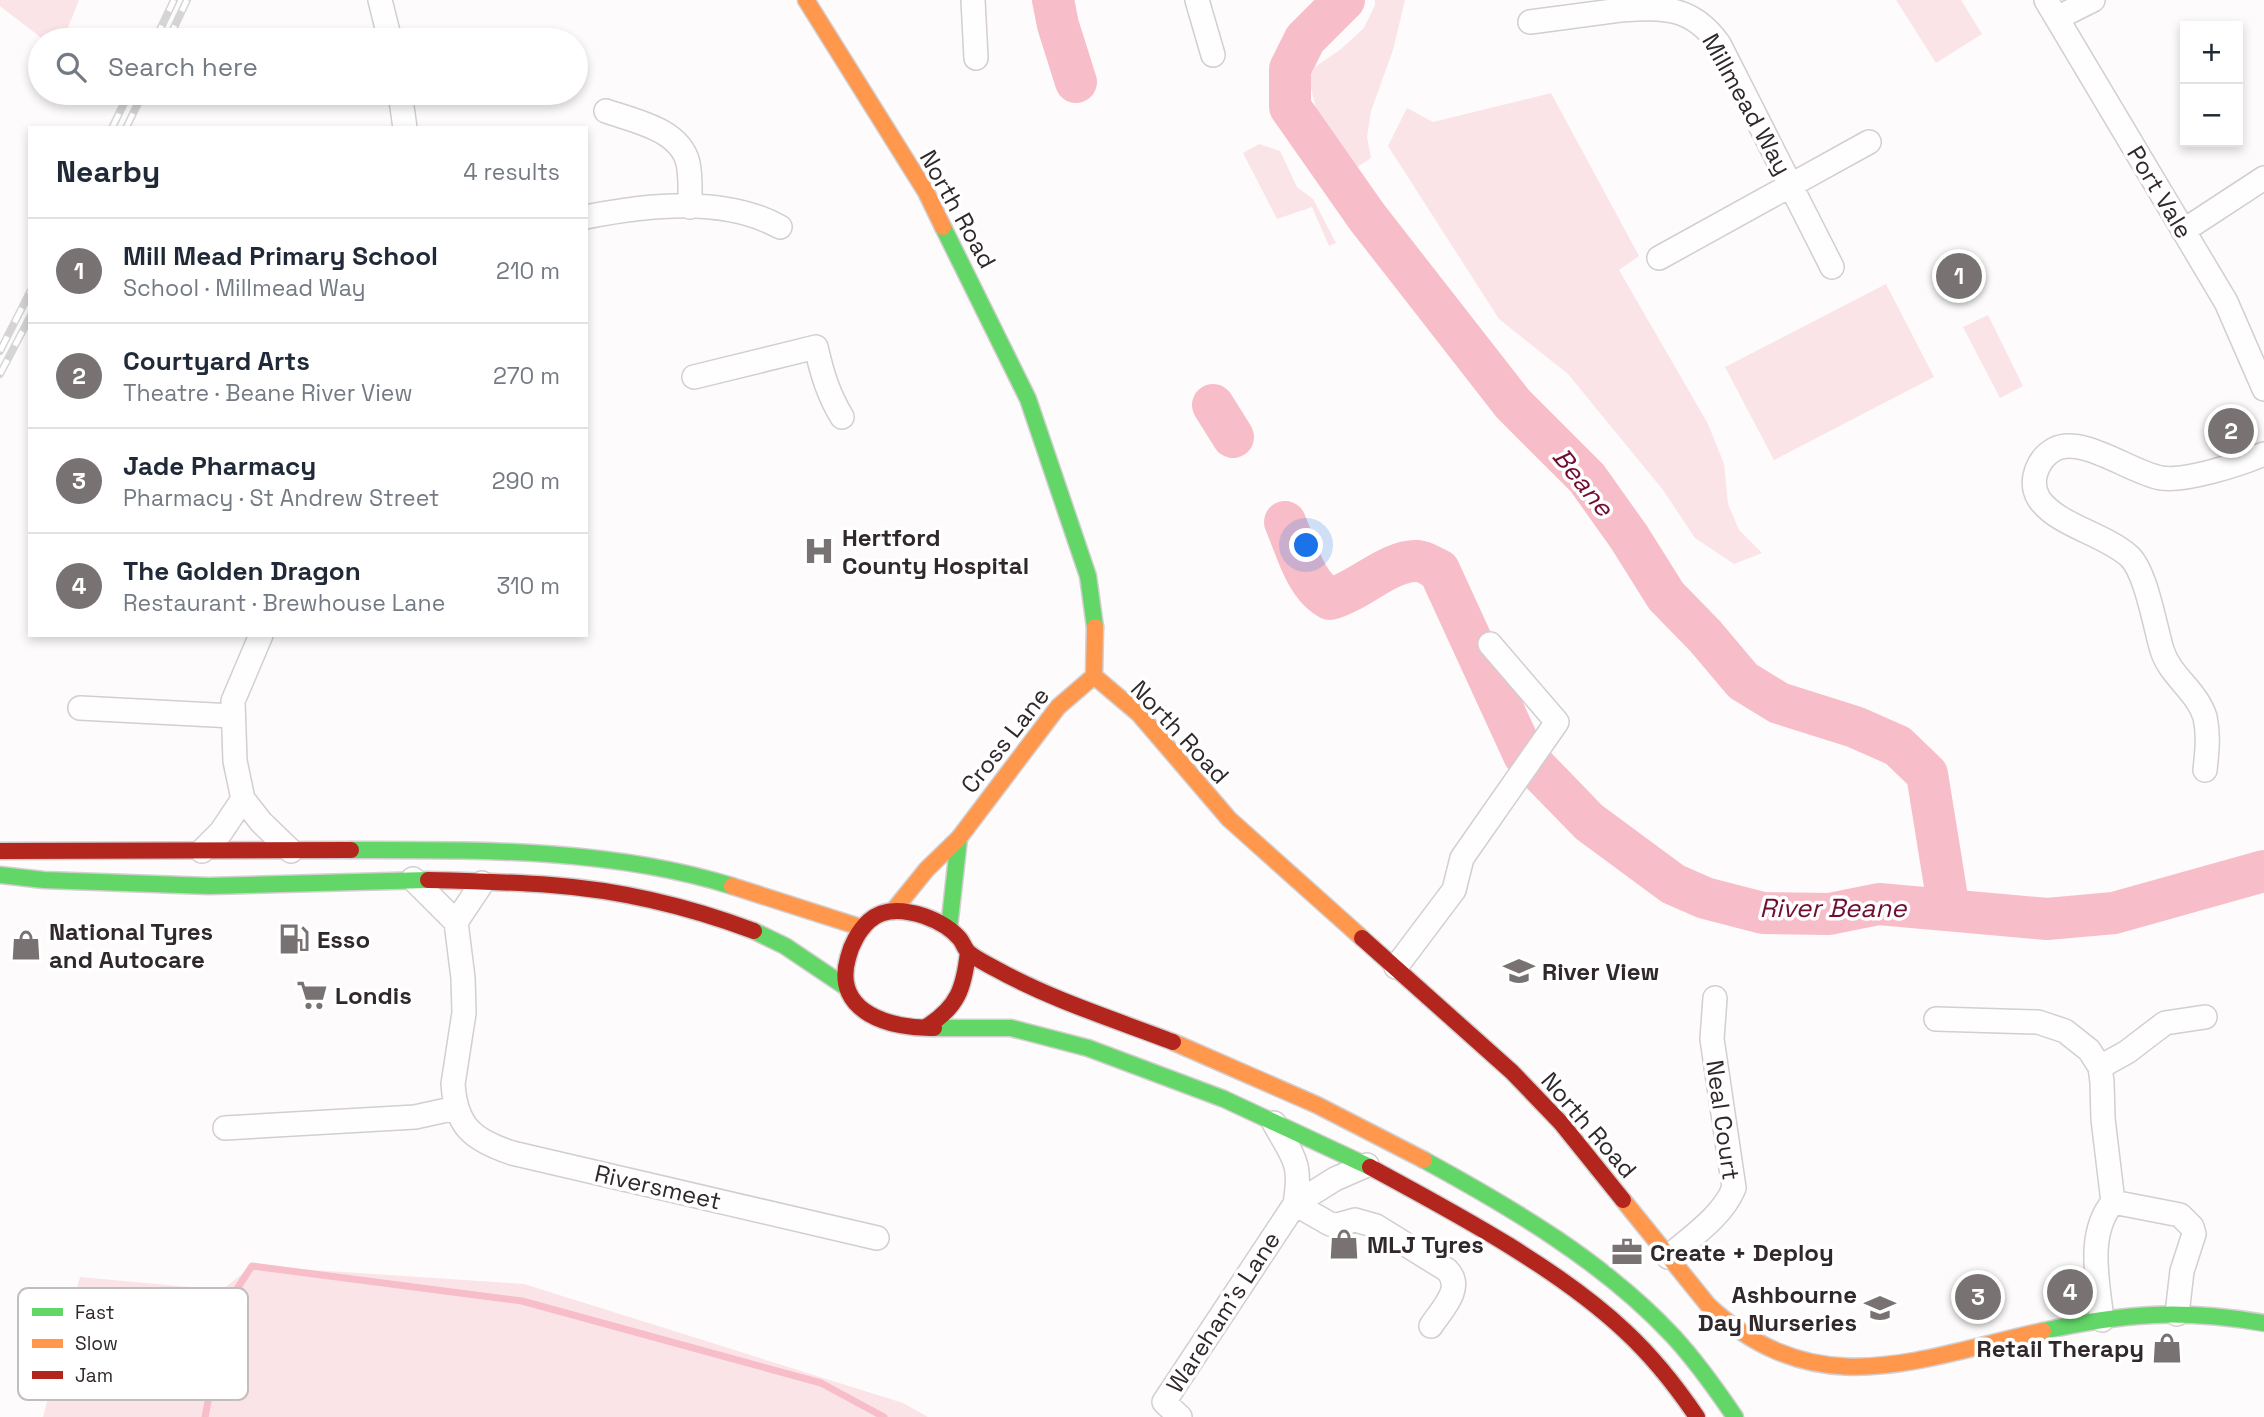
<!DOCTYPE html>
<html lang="en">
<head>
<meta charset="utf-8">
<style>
	body { margin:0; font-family:"Space Grotesk",sans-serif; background:#f2f2f3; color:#1f2937 }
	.controls { position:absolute; right:21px; top:21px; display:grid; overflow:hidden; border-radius:0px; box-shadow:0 4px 10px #0003 }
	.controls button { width:63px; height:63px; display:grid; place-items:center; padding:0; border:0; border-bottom:2px solid #e0e1e3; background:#fff; color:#1f2937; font:35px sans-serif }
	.you { position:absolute; left:1307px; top:546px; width:24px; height:24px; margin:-18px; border:5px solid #fff; border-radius:50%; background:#1a73e8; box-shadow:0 0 0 10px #1a73e833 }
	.badge { display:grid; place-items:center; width:46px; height:46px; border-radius:50%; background:#787273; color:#fff; font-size:23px; font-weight:700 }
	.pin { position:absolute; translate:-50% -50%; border:4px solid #fff; box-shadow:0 2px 7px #0006 }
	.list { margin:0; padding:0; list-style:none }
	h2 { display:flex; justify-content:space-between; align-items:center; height:91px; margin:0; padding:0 28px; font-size:30px }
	h2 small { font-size:23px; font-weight:400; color:#747a83 }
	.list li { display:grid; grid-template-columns:46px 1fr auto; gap:21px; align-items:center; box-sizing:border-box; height:105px; padding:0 28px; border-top:2px solid #e0e1e3 }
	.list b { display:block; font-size:26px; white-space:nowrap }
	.list p { margin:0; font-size:23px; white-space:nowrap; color:#747a83 }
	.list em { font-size:23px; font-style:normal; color:#747a83 }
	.icon { flex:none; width:38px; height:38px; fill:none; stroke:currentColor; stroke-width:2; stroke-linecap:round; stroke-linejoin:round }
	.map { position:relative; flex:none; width:2264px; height:1417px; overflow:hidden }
	.search { position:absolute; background:#fff; box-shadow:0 4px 10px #0003; left:28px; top:28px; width:560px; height:77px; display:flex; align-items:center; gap:18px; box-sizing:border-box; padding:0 24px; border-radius:38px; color:#747a83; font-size:26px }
	.panel { position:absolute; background:#fff; box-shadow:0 4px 10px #0003; left:28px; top:126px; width:560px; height:511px; border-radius:0px }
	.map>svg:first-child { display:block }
	.green { fill:#fae4e8 }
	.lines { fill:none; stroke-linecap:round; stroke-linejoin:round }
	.stream { stroke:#f7bdc8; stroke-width:7 }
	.river { stroke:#f7bdc8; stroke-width:42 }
	.street-casing { stroke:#d3cecf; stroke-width:26 }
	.fast-casing { stroke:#d3cecf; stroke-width:19 }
	.slow-casing { stroke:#d3cecf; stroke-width:19 }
	.jam-casing { stroke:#d3cecf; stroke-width:19 }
	.street { stroke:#fffefe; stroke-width:23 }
	.fast { stroke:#63d668; stroke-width:16 }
	.slow { stroke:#ff974d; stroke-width:16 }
	.jam { stroke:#b3261e; stroke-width:16 }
	.rail-casing { stroke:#d6d5d5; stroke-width:8 }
	.rail { stroke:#fff; stroke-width:5; stroke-dasharray:16; stroke-linecap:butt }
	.labels { text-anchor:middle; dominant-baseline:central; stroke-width:7; stroke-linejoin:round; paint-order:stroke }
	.street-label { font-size:24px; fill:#30282a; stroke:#fff }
	.poi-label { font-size:24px; font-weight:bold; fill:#30282a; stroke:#fff; text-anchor:start }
	.water-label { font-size:26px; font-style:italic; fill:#6f0e31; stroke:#fff }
	.key { fill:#fff; stroke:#c1bebf; stroke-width:2 }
	.key-label { font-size:19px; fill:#30282a }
</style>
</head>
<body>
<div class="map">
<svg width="2264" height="1417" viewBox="0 0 2264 1417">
	<rect width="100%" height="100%" fill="#fdfbfb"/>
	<path class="green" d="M0,0h79l-16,40h-19l-44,-34z
		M1375,0h30l-12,50 -22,61 -4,26 4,21 -17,11 -38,-60 -7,-30 6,-12 26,-18 23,-21 11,-23z
		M1896,0h65l21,34 -46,29z
		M1551,93l88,163 -20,14 89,154 16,40 4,40 11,26 23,23 -28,11 -39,-26 -32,-48 -95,-116 -69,-55 -111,-173 19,-38 26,14z
		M1259,144l21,7 17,36 16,12 23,44 -7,3 -17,-39 -35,12 -34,-66z
		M1886,284l48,93 -160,83 -49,-93z
		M1988,315l35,71 -23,12 -37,-71z
		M252,1266l272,18 379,119 25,14h-885l37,-140 142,13z"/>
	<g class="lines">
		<path class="stream" d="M205,1417l22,-113 25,-38 270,35 299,82 63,34"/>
		<path class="river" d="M1053,0l5,25 18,57
			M1344,0l-39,39 -15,30v38l77,110 146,187 74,74 42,59 37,59 39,40 38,45 36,22 76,24 43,19 29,28 22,136
			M1213,405l20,32
			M1285,522c11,25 20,64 45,77 28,-7 60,-40 88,-38 8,1 14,6 21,9l85,185 65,67 84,62 32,14 58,15 66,1 50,-10 168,15 67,-6 150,-42"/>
		<g class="street-casing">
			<path id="street" d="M380,0l10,40
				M973,0l3,58
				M1197,0l16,55
				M1619,0l1,10c43,-3 72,-4 99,34l113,223
				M2046,0l180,302 38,87
				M2057,18l36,-18
				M1530,22l90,-12
				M400,93l5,35
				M606,111c28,10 74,18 82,52 3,14 2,30 2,44
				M586,217c61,-12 138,-21 194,10
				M2183,231l81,-53
				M1659,258l210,-116
				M694,377l122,-30c6,26 12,47 26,70
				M261,635l-28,66 2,60 8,38 18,23 30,29
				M80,708l153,8
				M2205,770c2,-18 4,-35 0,-53 -8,-26 -35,-41 -43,-67 -7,-23 -16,-79 -33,-94 -24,-22 -71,-30 -90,-57 -11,-18 -1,-41 16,-50 27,-14 77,24 106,29 24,4 80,-14 103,-24
				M202,851l19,-19 22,-33
				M413,879l43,43 7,56 1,35 -11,71c3,43 20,56 59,69l365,85
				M456,922l26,-39
				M1396,967l58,-77 8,-32 95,-136 -67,-78
				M1936,1019l102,3 27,9 24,19 11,17 2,15 1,37 10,83
				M2100,1067l27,-15 38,-29 40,-6
				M1274,1123c20,36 28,39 21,81
				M225,1128l190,-11 41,-9
				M1295,1204l35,20 7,1 18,-5 21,6 71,44c18,18 -6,40 -16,56
				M1668,1257c23,-20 54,-40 66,-69l-22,-149 3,-41
				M2102,1320c-4,-38 -16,-86 11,-118l67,13 12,12 2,7 -12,37 -5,43
				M1180,1417l-16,-15 131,-198 40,-25 32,-14"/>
		</g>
		<g class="fast-casing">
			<path id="fast" d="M943,227l85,172 60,177 7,51
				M351,850c127,0 259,-2 381,36
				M0,875l44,5 165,6 219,-6
				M949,928l10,-90
				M754,931l31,15 61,41
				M934,1028h77l77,20 136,51 146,68
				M1424,1160c88,48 180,102 249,176 23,25 43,53 62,81
				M2043,1331c82,-18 138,-22 221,-8"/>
		</g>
		<g class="slow-casing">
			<path id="slow" d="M806,0l120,192 17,35
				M1094,676l45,38 90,105 133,119
				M732,886l131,42
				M893,911l34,-42 32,-31 99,-131 36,-31 1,-49
				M1173,1042l144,63 107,55
				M1623,1200l85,105c108,101 209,54 335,26"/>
		</g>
		<g class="jam-casing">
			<path id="jam" d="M0,851l351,-1
				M428,880c41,1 82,2 123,5 68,5 139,22 203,46
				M1362,938l150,134 49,51 62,77
				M926,1027c32,-20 38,-39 42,-75
				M934,1028c-42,1 -102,-15 -86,-70 3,-13 11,-28 21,-37 15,-14 37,-11 55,-5 14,5 27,12 36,23 3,4 5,10 8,13 8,7 19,12 28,17 56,31 117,50 177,73
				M1370,1167c83,45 187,100 255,164 28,26 51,55 72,86"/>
		</g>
		<use href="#street" class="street"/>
		<use href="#fast" class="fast"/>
		<use href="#slow" class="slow"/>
		<use href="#jam" class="jam"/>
		<g class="rail-casing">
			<path id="rail" d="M155,40l19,-40
				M168,40l19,-40
				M112,128l17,-35
				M126,128l17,-35
				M0,351l30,-59
				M0,374l30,-57"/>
		</g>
		<use href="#rail" class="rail"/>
	</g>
	<defs>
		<g id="hospital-bare" transform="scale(2.415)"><path d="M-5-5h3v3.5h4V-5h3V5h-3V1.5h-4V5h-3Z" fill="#787273" stroke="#fff" stroke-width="2.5" paint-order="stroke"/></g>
		<g id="fuel-bare" transform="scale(2.415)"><path d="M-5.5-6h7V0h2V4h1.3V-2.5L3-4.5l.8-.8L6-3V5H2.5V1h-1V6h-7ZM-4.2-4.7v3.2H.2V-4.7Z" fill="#787273" stroke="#fff" stroke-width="2.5" paint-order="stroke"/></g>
		<g id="shop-bare" transform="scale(2.415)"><path d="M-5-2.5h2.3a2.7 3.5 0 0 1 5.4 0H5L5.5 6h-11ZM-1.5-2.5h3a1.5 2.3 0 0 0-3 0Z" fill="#787273" stroke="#fff" stroke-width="2.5" paint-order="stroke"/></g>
		<g id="school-bare" transform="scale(2.415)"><path d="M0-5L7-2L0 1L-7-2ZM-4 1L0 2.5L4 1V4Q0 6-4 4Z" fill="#787273" stroke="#fff" stroke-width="2.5" paint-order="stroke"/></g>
		<g id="supermarket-bare" transform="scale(2.415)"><path d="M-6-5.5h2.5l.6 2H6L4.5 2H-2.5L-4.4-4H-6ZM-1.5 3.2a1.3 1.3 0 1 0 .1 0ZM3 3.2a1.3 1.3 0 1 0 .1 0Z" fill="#787273" stroke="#fff" stroke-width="2.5" paint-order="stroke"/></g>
		<g id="office-bare" transform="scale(2.415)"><path d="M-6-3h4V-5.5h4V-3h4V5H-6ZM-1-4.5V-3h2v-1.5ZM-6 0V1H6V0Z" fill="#787273" stroke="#fff" stroke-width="2.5" paint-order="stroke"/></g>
	</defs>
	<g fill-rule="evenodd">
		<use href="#hospital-bare" x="819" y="551"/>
		<use href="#fuel-bare" x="294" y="939"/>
		<use href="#shop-bare" x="26" y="945"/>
		<use href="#school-bare" x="1519" y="971"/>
		<use href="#supermarket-bare" x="312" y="995"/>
		<use href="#shop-bare" x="1344" y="1244"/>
		<use href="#office-bare" x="1627" y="1252"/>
		<use href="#school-bare" x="1880" y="1308"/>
		<use href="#shop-bare" x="2167" y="1348"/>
	</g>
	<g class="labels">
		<g class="street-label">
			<text transform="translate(1747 104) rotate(61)">Millmead Way</text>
			<text transform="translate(2160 192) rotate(59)">Port Vale</text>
			<text transform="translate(958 209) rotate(61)">North Road</text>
			<text transform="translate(1180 732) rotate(47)">North Road</text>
			<text transform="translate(1005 740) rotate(-52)">Cross Lane</text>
			<text transform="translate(1723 1120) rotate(82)">Neal Court</text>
			<text transform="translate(1589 1125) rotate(49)">North Road</text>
			<text transform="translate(658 1187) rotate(13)">Riversmeet</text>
			<text transform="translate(1223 1312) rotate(-57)">Wareham's Lane</text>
		</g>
		<g class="poi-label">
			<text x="842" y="537">Hertford<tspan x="842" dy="28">County Hospital</tspan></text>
			<text x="49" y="931">National Tyres<tspan x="49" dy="28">and Autocare</tspan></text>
			<text x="317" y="939">Esso</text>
			<text x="1542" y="971">River View</text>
			<text x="335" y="995">Londis</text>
			<text x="1367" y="1244">MLJ Tyres</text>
			<text x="1650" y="1252">Create + Deploy</text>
			<text x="1857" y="1294" text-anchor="end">Ashbourne<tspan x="1857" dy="28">Day Nurseries</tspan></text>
			<text x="2144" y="1348" text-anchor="end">Retail Therapy</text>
		</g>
		<g class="water-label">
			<text transform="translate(1583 482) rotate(51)">Beane</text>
			<text x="1833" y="908">River Beane</text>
		</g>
	</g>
	<rect x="18" y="1288" width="230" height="112" rx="10" class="key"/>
	<rect x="32" y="1308" width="31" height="8" fill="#63d668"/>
	<rect x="32" y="1339" width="31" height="9" fill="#ff974d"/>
	<rect x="32" y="1371" width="31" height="8" fill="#b3261e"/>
	<g class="key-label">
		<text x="75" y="1319">Fast</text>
		<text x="75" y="1350">Slow</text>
		<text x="75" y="1382">Jam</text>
	</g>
</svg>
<div class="controls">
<button>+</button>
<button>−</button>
</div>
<div class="you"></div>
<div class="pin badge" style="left:1959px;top:276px">1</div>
<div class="pin badge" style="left:2231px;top:431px">2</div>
<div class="pin badge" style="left:1978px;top:1297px">3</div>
<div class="pin badge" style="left:2070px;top:1292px">4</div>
<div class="search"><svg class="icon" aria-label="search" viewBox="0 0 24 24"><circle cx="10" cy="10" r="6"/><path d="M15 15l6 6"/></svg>Search here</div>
<section class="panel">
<h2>Nearby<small>4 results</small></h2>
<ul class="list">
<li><span class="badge">1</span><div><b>Mill Mead Primary School</b><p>School · Millmead Way</p></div><em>210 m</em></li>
<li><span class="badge">2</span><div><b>Courtyard Arts</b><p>Theatre · Beane River View</p></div><em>270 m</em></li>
<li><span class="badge">3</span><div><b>Jade Pharmacy</b><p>Pharmacy · St Andrew Street</p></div><em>290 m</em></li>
<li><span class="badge">4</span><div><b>The Golden Dragon</b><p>Restaurant · Brewhouse Lane</p></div><em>310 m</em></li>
</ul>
</section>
</div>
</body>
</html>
